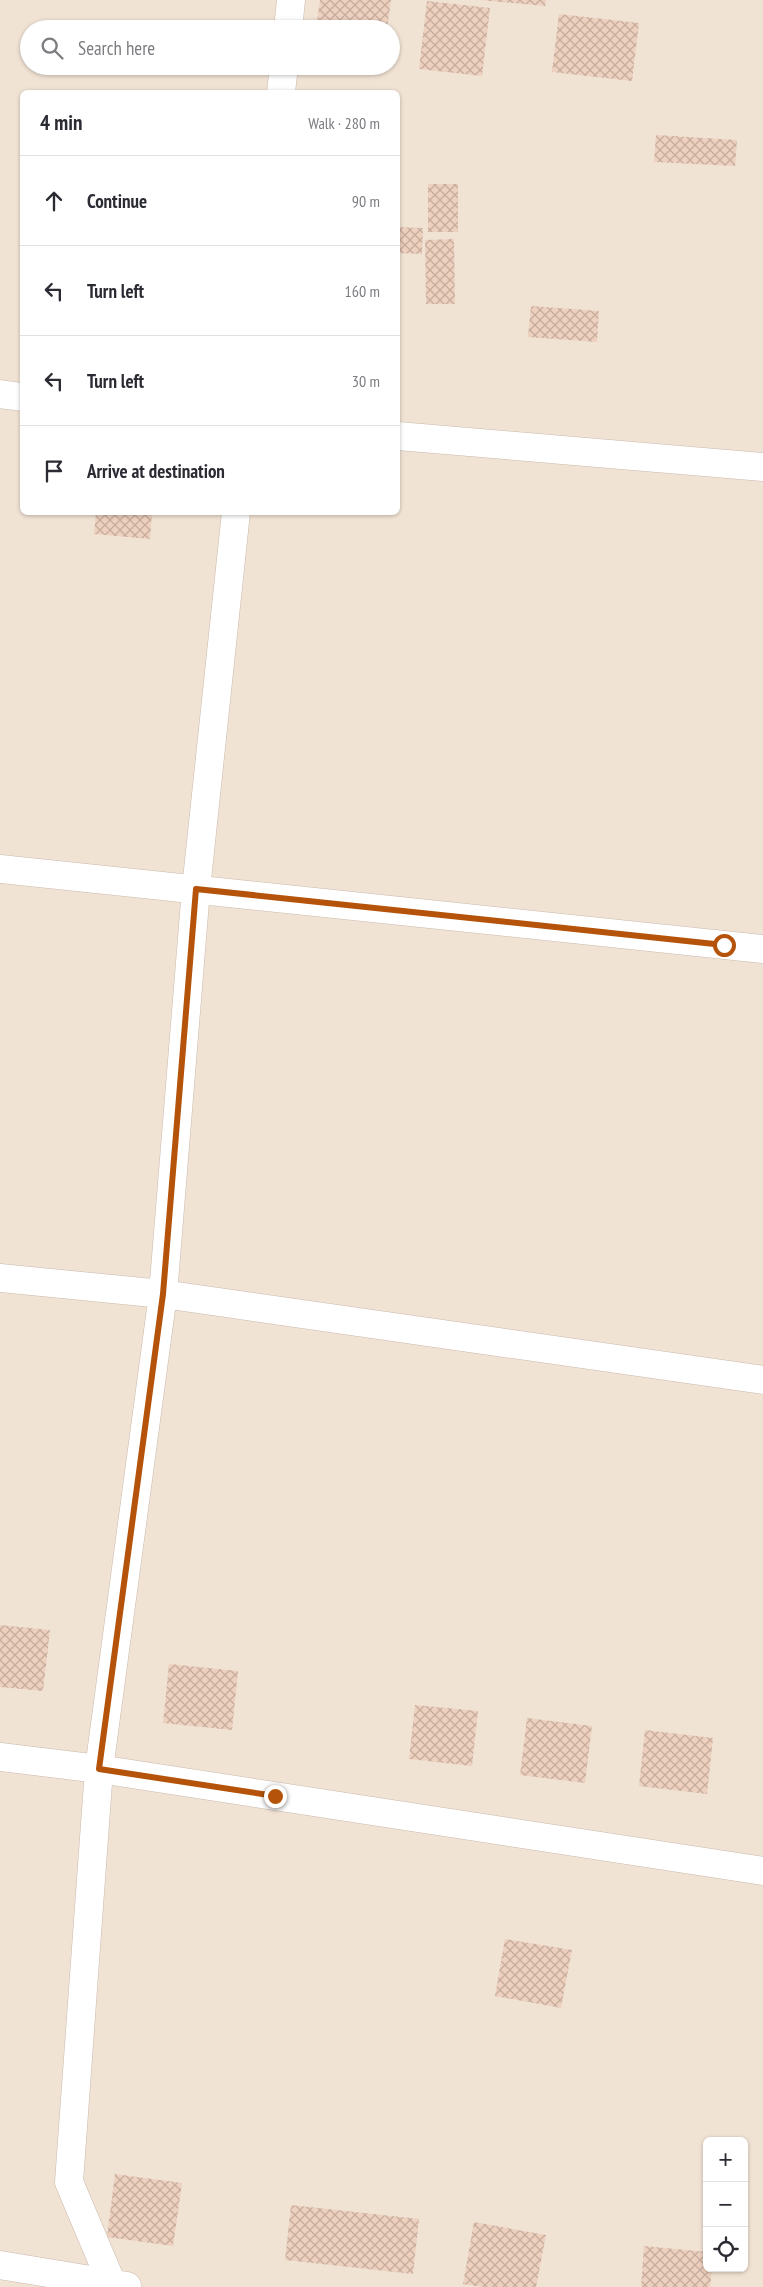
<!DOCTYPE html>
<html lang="en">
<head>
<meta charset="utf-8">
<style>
	body { margin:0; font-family:"PT Sans Narrow",sans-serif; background:#f2f2f3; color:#2b2b33 }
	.controls { position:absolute; right:15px; bottom:15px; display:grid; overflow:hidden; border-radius:8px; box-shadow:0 1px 4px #0004 }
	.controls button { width:45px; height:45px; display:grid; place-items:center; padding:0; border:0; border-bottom:1px solid #e1e1e2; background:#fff; color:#2b2b33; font:25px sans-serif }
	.stop { position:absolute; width:15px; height:15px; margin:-11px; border:4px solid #b45309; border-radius:50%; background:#fff }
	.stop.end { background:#b45309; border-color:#fff; box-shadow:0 1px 5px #0008 }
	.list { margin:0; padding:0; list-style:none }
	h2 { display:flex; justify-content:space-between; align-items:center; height:65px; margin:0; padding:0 20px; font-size:21px }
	h2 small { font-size:16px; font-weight:400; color:#7c7c81 }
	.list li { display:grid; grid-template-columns:32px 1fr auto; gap:15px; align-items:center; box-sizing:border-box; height:90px; padding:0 20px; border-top:1px solid #e1e1e2 }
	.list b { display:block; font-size:19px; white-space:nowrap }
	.list em { font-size:16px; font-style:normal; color:#7c7c81 }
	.icon { flex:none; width:28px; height:28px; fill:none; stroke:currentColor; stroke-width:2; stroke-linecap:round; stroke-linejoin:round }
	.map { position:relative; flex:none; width:763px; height:2287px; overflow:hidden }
	.search { position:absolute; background:#fff; box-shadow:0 1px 4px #0004; left:20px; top:20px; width:380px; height:55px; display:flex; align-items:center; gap:12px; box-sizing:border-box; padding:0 18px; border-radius:28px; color:#7c7c81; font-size:19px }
	.panel { position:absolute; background:#fff; box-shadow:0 1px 4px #0004; left:20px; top:90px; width:380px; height:425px; border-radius:8px }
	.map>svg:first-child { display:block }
	.residential { fill:#f1e3d4; fill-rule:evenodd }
	.building { fill:url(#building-cross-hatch) }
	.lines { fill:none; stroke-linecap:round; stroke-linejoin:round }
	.street-casing { stroke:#cbb9ac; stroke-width:29 }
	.street { stroke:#fff; stroke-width:28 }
	.route { stroke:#b45309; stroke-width:6 }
</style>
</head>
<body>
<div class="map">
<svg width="763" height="2287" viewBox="0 0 763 2287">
	<defs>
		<pattern id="building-cross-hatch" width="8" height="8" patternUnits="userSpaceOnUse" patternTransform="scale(1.25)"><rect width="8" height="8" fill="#eed0be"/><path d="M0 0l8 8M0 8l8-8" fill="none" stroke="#c5ac9d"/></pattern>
	</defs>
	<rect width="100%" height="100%" fill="#faf1e5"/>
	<path class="residential" d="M0,0h763v2287h-763zM29,29h362v37h-362zM22,92h376v420h-376zM707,2141h37v127h-37z"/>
	<path class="building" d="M320,0h71l-4,29h-71z
		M480,0h66l-1,6z
		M427,1l63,7 -8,68 -63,-7z
		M559,14l80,9 -7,58 -80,-9z
		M656,135l81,5 -2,26 -81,-4z
		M428,184h30v48h-30z
		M398,227l25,1 -1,26 -24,-1z
		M454,239l1,65h-29l-1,-64z
		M531,306l68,5 -2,31 -69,-5z
		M96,512h56l-2,27 -56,-5z
		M0,1625l50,5 -7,61 -43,-4z
		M169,1664l69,7 -6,59 -69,-7z
		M415,1705l63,6 -6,55 -63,-7z
		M527,1718l65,8 -7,57 -65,-8z
		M645,1730l68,8 -6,56 -68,-8z
		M505,1939l67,11 -11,58 -66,-12z
		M115,2174l67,9 -9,63 -66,-9z
		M291,2205l128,14 -6,55 -128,-14z
		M474,2222l72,13 -10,52h-54l-19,-3z
		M644,2246l63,6v16h5l-2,19h-69z"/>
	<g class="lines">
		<g class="street-casing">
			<path id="street" d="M288,29l3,-29
				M281,92l3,-26
				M0,394l22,3
				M398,436l365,31
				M0,869l763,80
				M0,1278l163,16 600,86
				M0,1757l99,12 664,102
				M0,2265l127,21
				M112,2284l-43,-102 30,-413 64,-475 33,-405 40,-377"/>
		</g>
		<use href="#street" class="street"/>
	</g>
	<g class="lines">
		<path class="route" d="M275,1796l-176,-27 64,-475 33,-405 528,56"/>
	</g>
</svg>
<div class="controls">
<button>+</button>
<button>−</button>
<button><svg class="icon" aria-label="locate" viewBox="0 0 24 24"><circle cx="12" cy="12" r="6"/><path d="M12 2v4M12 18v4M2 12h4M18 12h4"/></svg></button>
</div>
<div class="stop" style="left:724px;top:945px"></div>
<div class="stop end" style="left:275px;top:1796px"></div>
<div class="search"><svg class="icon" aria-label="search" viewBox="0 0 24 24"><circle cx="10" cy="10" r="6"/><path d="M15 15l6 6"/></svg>Search here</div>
<section class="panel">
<h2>4 min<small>Walk · 280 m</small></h2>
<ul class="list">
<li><svg class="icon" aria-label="ahead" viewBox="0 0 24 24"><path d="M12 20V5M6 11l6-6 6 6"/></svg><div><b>Continue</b></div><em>90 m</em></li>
<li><svg class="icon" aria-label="left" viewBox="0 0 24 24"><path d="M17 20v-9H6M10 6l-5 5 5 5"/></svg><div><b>Turn left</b></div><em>160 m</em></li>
<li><svg class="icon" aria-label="left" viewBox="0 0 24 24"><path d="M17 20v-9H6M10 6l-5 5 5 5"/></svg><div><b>Turn left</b></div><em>30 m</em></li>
<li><svg class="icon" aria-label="arrive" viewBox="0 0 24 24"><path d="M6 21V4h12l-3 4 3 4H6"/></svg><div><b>Arrive at destination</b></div></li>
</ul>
</section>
</div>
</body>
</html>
